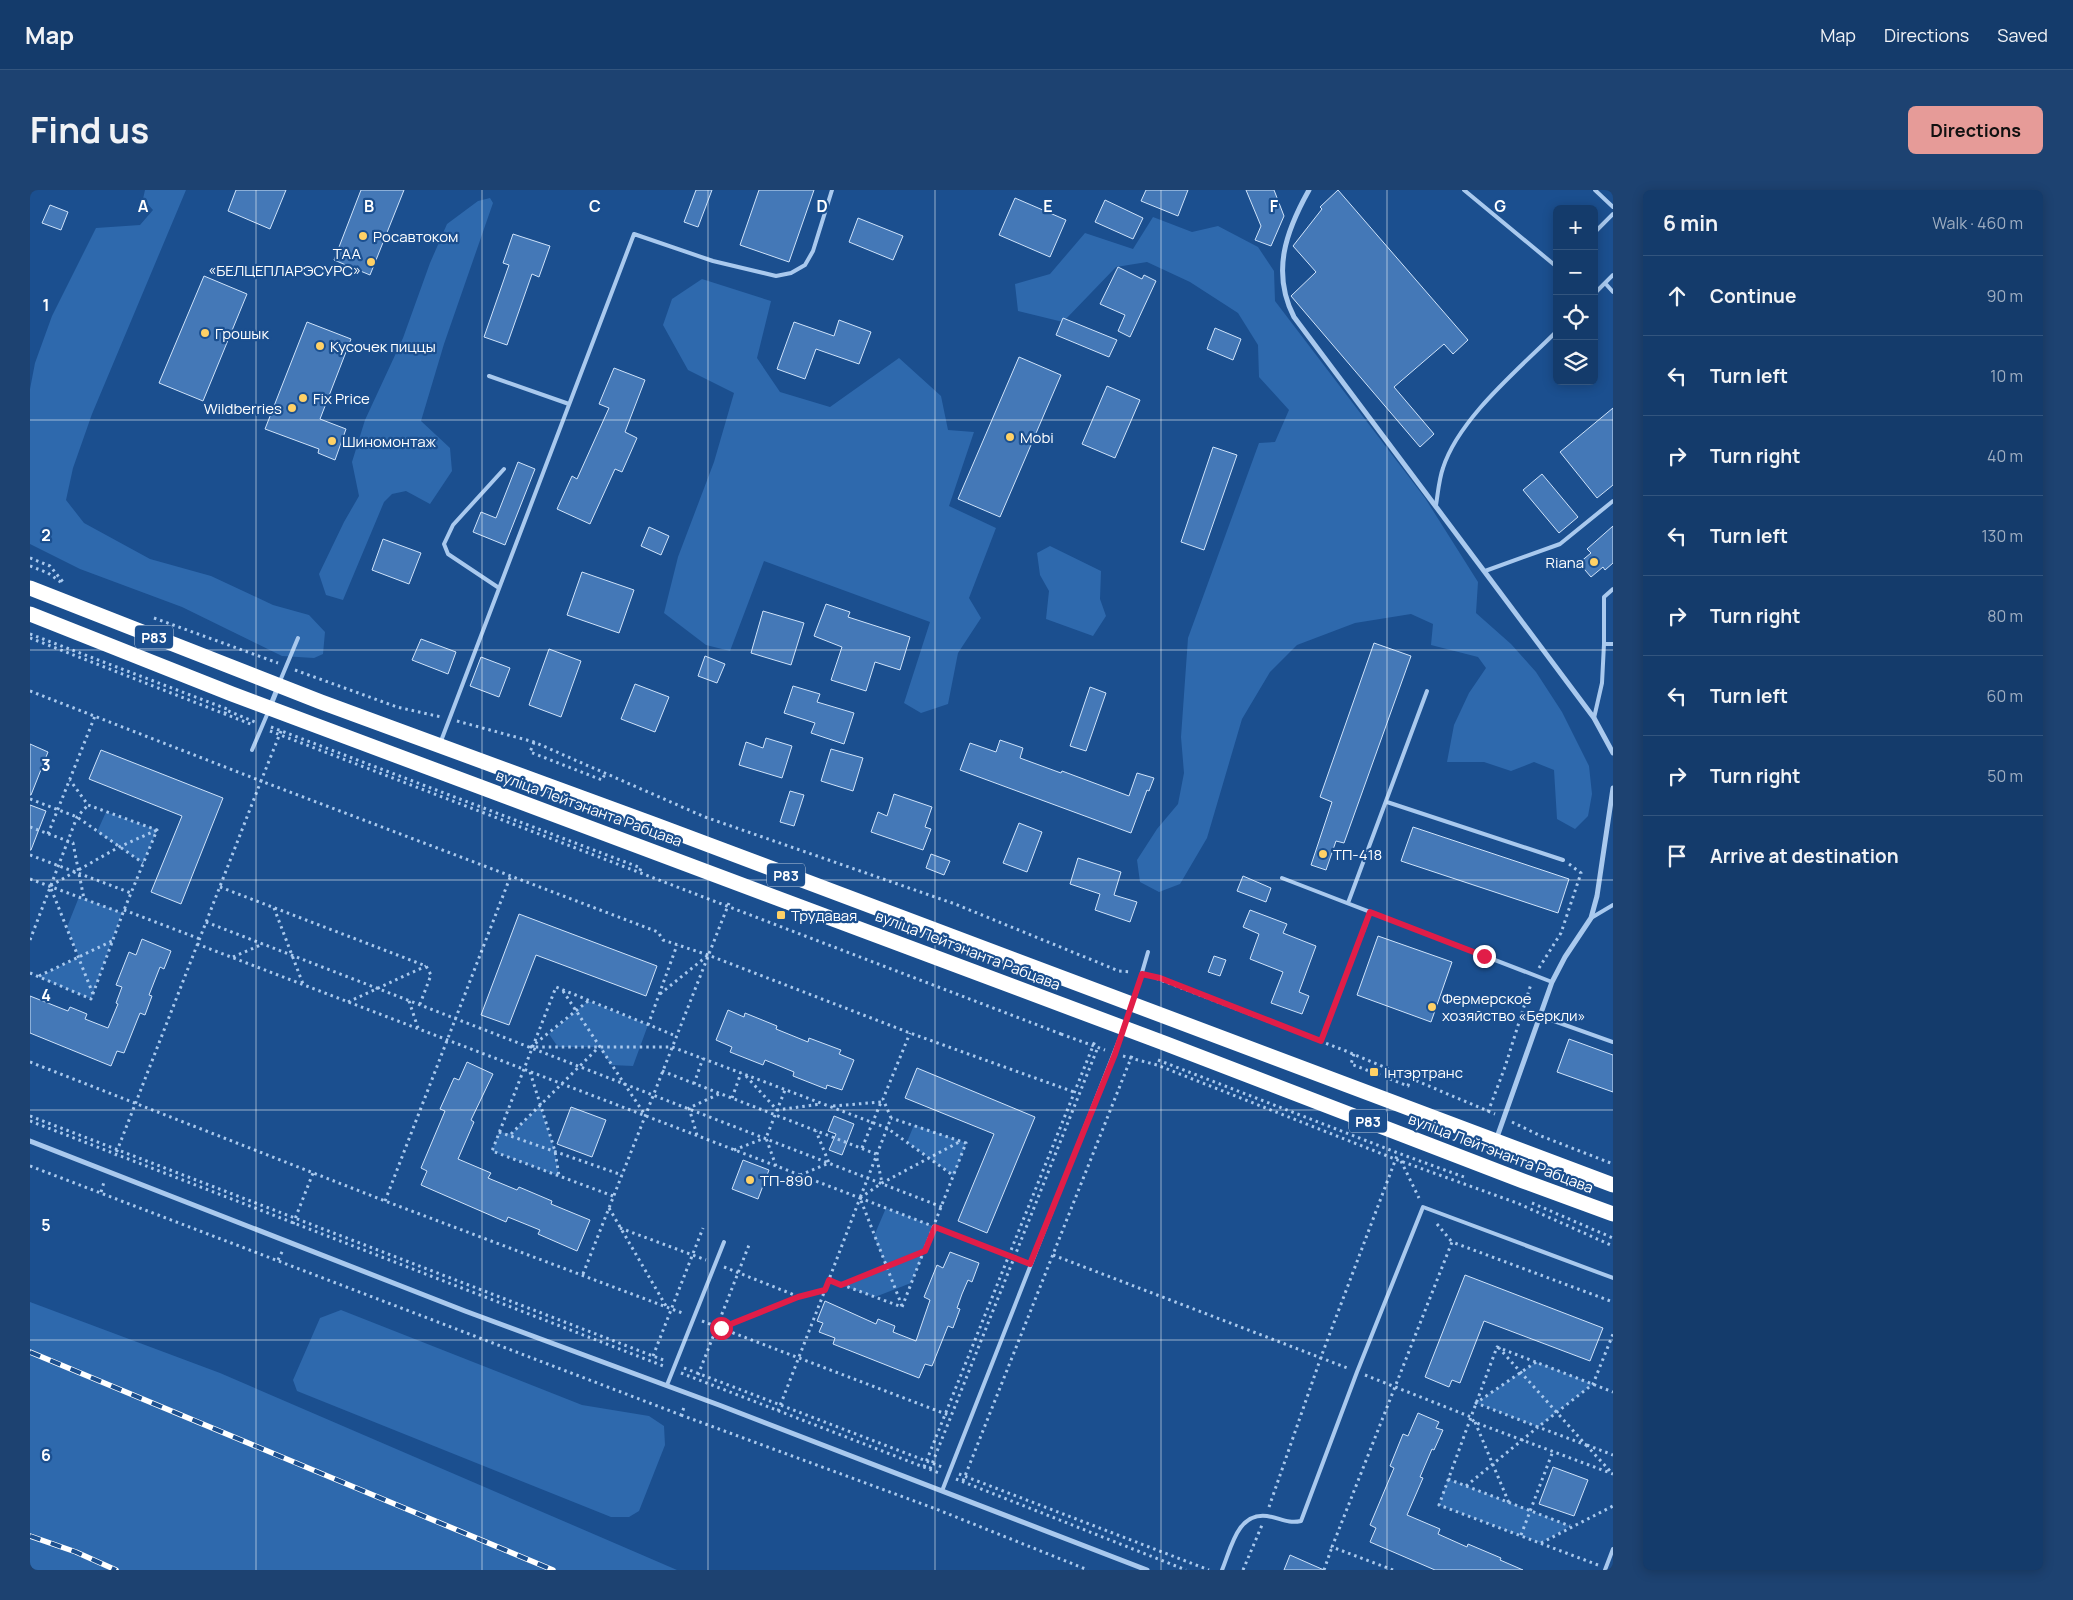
<!DOCTYPE html>
<html lang="en">
<head>
<meta charset="utf-8">
<style>
	body { margin:0; font-family:Manrope,sans-serif; background:#1d4271; color:#f1f3f6 }
	.controls { position:absolute; right:15px; top:15px; display:grid; overflow:hidden; border-radius:8px; box-shadow:0 2px 12px #0003 }
	.controls button { width:45px; height:45px; display:grid; place-items:center; padding:0; border:0; border-bottom:1px solid #33557e; background:#143b6b; color:#f1f3f6; font:25px sans-serif }
	.stop { position:absolute; width:15px; height:15px; margin:-11px; border:4px solid #e11d48; border-radius:50%; background:#fff }
	.stop.end { background:#e11d48; border-color:#fff; box-shadow:0 1px 5px #0008 }
	.list { margin:0; padding:0; list-style:none }
	h2 { display:flex; justify-content:space-between; align-items:center; height:65px; margin:0; padding:0 20px; font-size:21px }
	h2 small { font-size:16px; font-weight:400; color:#9dadc1 }
	.list li { display:grid; grid-template-columns:32px 1fr auto; gap:15px; align-items:center; box-sizing:border-box; height:80px; padding:0 20px; border-top:1px solid #33557e }
	.list b { display:block; font-size:19px; white-space:nowrap }
	.list em { font-size:16px; font-style:normal; color:#9dadc1 }
	.icon { flex:none; width:28px; height:28px; fill:none; stroke:currentColor; stroke-width:2; stroke-linecap:round; stroke-linejoin:round }
	.map { position:relative; flex:none; width:1583px; height:1380px; overflow:hidden; border-radius:8px }
	header { display:flex; align-items:center; gap:30px; box-sizing:border-box; height:70px; padding:0 25px; background:#143b6b; border-bottom:1px solid #33557e }
	header strong { font-size:24px }
	nav { display:flex; gap:28px; margin-inline-start:auto; font-size:18px }
	.intro { display:flex; align-items:center; justify-content:space-between; box-sizing:border-box; height:120px; padding:0 30px }
	h1 { margin:0; font-size:35px }
	.button { padding:12px 22px; border-radius:8px; background:#e69b98; color:#111; font-size:18px; font-weight:700 }
	main { display:flex; gap:30px; padding:0 30px }
	aside { flex:1; background:#143b6b; border-radius:8px; box-shadow:0 2px 12px #0003 }
	.map>svg:first-child { display:block }
	.green { fill:#2e69ad }
	.building { fill:#4478b7; stroke:#cfe3fa }
	.lines { fill:none; stroke-linecap:round; stroke-linejoin:round }
	.path { stroke:#a9c9ee; stroke-width:3; stroke-dasharray:2.5 4; stroke-linecap:butt }
	.lane { stroke:#a9c9ee; stroke-width:4 }
	.street { stroke:#a9c9ee; stroke-width:5 }
	.highway { stroke:#fff; stroke-width:15 }
	.rail-casing { stroke:#fff; stroke-width:5.5 }
	.rail { stroke:#1b4f8f; stroke-width:4; stroke-dasharray:11; stroke-linecap:butt }
	.route { stroke:#e11d48; stroke-width:6 }
	.grid { fill:none; stroke:#fff; stroke-width:1; stroke-opacity:0.55 }
	.poi-dot { fill:#ffd166; stroke:#1b4f8f; stroke-width:2 }
	.labels { text-anchor:middle; dominant-baseline:central; stroke-width:4.5; stroke-linejoin:round; paint-order:stroke }
	.shield { fill:#1b4f8f; stroke:#bbcadd; stroke-width:1 }
	.shield-label { font-size:14px; font-weight:bold; fill:#fff }
	.poi-label { font-size:15px; fill:#fff; stroke:#1b4f8f; text-anchor:start }
	.street-label { font-size:15px; fill:#fff; stroke:#1b4f8f }
	.grid-label { font-size:16px; text-anchor:middle; font-weight:bold; fill:#fff; stroke:#1b4f8f; stroke-width:4.5; stroke-linejoin:round; paint-order:stroke }
</style>
</head>
<body>
<header>
<strong>Map</strong>
<nav><a>Map</a><a>Directions</a><a>Saved</a></nav>
</header>
<div class="intro"><h1>Find us</h1><a class="button">Directions</a></div>
<main>
<div class="map">
<svg width="1583" height="1380" viewBox="0 0 1583 1380">
	<rect width="100%" height="100%" fill="#1b4f8f"/>
	<path class="green" d="M115,0h41l-94,224 -19,54 -7,32 18,23 66,36 61,17 62,29 36,10 16,17 -2,22 -9,4 -32,-2 -100,-49 -102,-38 -50,-25v-155l5,-26 17,-47 44,-88 44,-3 13,-15 -10,-11z
		M460,8l3,5 -49,141 -23,77 29,27 2,23 -22,33 -24,-13 -14,3 -8,8 -41,98 -17,-5 -7,-21 25,-52 15,-26 -7,-34 13,-42 38,-82 27,-75 17,-39 31,-23z
		M1123,27l39,15 26,-6 40,21 16,24 1,30 150,197 53,84 -2,31 35,31 25,28 26,40 27,54 3,28 -4,22 -13,13 -18,-10 -3,-49 -20,-8 -23,9 -27,-9h-37l7,-37 15,-32 17,-25 -8,-11 -47,-12 2,-21 -22,-10 -56,9 -58,22 -27,27 -28,47 -35,119 -27,46 -21,8 -19,-10 -3,-22 20,-31 21,-25 6,-31 -3,-36 7,-99 71,-195 16,-1 14,-32 -30,-33 -1,-32 -20,-32 -48,-31 -43,-20 -31,5 -53,55 -45,-11 -3,-27 35,-10 35,-41 48,16z
		M672,89l69,22 -14,57 23,34 50,15 69,-49 42,38 7,34 26,2 -25,74 47,22 -27,70 12,20 -23,35 -10,51 -27,9 -17,-10 26,-81 -166,-61 -34,90 -24,-6 -42,-32 14,-56 36,-95 20,-69 -46,-23 -25,-45 9,-26z
		M1020,356l51,25 -1,28 6,17 -13,20 -47,-17 3,-28 -9,-16 -3,-22z
		M76,622l51,18 -14,33 -46,-31z
		M49,707l43,16 -31,86 -53,-22 41,-20 -12,-30z
		M558,811l60,24 -15,41 -22,-1 -12,-18h-41l-9,-13z
		M510,916l15,45 4,25 -67,-25 7,-19 12,2z
		M884,935l52,18 -12,33 -47,-34z
		M856,1018l49,19 -24,56 -36,14 -34,-12 46,-17 -13,-32z
		M0,1112l190,71 457,197h-647z
		M311,1120l241,95 67,11 15,10 1,19 -26,66 -10,6h-18l-314,-126 -4,-11 27,-62z
		M1506,1172l57,22 -55,43 -62,-24z
		M1418,1289l122,47 -29,17 -102,-38z"/>
	<path class="building" d="M206,0h50l-16,39 -42,-18z
		M331,0h43l-34,85 -36,-15z
		M666,0h16l-14,37 -14,-5z
		M729,0h55l-25,72 -49,-17z
		M1116,0h42l-10,26 -37,-15z
		M1216,0h28l10,26 -13,30 -16,-6 6,-14z
		M1308,0l130,150 -15,14 -9,-10 -50,43 40,47 -14,13 -129,-151 25,-24 -23,-26 29,-37 -2,-2z
		M985,8l51,22 -16,37 -51,-22z
		M1075,10l38,18 -10,21 -38,-17z
		M20,15l18,7 -7,18 -19,-7z
		M828,28l45,18 -10,24 -44,-18z
		M483,44l37,12 -11,31 -7,-3 -25,71 -23,-8 25,-72 -6,-2z
		M1088,77l24,12 2,-4 12,6 -26,56 -12,-6 7,-16 -25,-11z
		M174,86l43,18 -44,107 -44,-18z
		M1033,128l54,22 -8,17 -53,-22z
		M809,130l32,12 -12,32 -43,-15 -11,30 -28,-10 17,-47 40,14z
		M277,132l44,17 -31,80 26,10 -11,31 -17,-7 1,-4 -54,-20z
		M1185,138l26,11 -8,21 -26,-11z
		M989,167l42,18 -61,142 -42,-18z
		M584,178l31,12 -20,52 12,6 -15,34 -7,-3 -25,55 -33,-15 15,-33 5,3 32,-71 -10,-4z
		M1077,196l33,14 -25,58 -33,-14z
		M1583,218v77l-16,13 -37,-46z
		M1183,257l24,8 -33,95 -23,-8z
		M488,272l17,7 -30,76 -32,-13 8,-20 15,6z
		M1512,284l36,43 -19,16 -36,-43z
		M1583,336v37l-8,7 -2,-3 -12,10 -12,-14 12,-10 -4,-4z
		M619,337l20,9 -8,19 -20,-9z
		M353,349l38,14 -12,31 -37,-14z
		M552,382l52,18 -15,43 -52,-18z
		M796,414l24,8 -2,5 62,20 -10,33 -25,-8 -9,29 -35,-11 11,-33 -28,-11z
		M733,421l41,12 -13,42 -40,-12z
		M391,449l35,13 -8,22 -36,-14z
		M1344,453l37,13 -67,187 -8,-2 -10,29 -15,-5 21,-63 -12,-5z
		M519,459l32,12 -20,56 -32,-12z
		M675,466l20,8 -8,19 -19,-7z
		M451,467l29,11 -11,29 -29,-11z
		M605,494l34,13 -14,35 -34,-13z
		M763,496l27,8 -3,8 37,11 -10,31 -33,-11 4,-10 -31,-10z
		M1060,497l16,6 -20,58 -16,-5z
		M736,548l26,8 -10,32 -43,-13 7,-23 17,6z
		M970,550l23,8 -3,10 41,15 1,-2 67,25 8,-23 17,5 -5,13 -2,-1 -16,43 -171,-63 10,-27 26,9z
		M0,554l18,8 -17,43h-1z
		M801,559l32,9 -10,33 -32,-10z
		M71,560l122,48 -42,106 -30,-12 31,-76 -93,-37z
		M760,601l14,4 -10,31 -14,-4z
		M864,604l38,13 -7,20 6,2 -8,21 -52,-18 7,-20 9,4z
		M0,615l16,6 -15,39h-1z
		M989,633l23,9 -15,40 -24,-9z
		M1383,637l156,52 -11,34 -157,-52z
		M901,664l19,7 -6,14 -18,-7z
		M1048,668l43,14 -7,23 23,7 -7,20 -35,-12 5,-16 -30,-10z
		M1213,686l28,12 -5,14 -29,-11z
		M1220,720l37,14 -4,9 33,13 -17,46 10,4 -7,18 -31,-11 12,-31 -33,-13 9,-25 -16,-7z
		M489,724l138,52 -11,30 -110,-41 -27,70 -28,-10z
		M1348,746l74,26 -21,60 -74,-27z
		M112,749l29,12 -7,18 -4,-2 -11,28 3,1 -7,19 -5,-2 -16,40 -7,-2 -6,15 -81,-33v-37l38,15 2,-4 17,7 -2,5 23,9 10,-24 -2,-1 6,-16 -6,-2 13,-33 7,3z
		M1184,766l12,4 -6,16 -12,-4z
		M698,820l16,7 1,-4 32,13 -1,3 32,13 1,-4 32,12 -2,4 15,6 -12,30 -15,-5 -1,4 -33,-13 1,-4 -29,-12 -2,5 -33,-13 2,-5 -16,-7z
		M1539,849l44,16v37l-56,-20z
		M437,872l26,12 -22,46 3,2 -16,37 33,14 -3,5 29,12 2,-3 33,14 -1,3 39,16 -13,31 -39,-17 2,-4 -32,-13 -2,5 -85,-37 6,-14 -6,-3 24,-57 -5,-2 14,-31 5,2z
		M887,878l118,49 -48,116 -29,-12 36,-87 -89,-36z
		M541,917l35,13 -14,37 -35,-13z
		M804,926l20,8 -12,31 -13,-5 7,-16 -8,-3z
		M713,970l26,10 -11,29 -26,-10z
		M920,1062l29,11 -7,19 -4,-2 -6,14 -5,14 3,1 -7,19 -5,-2 -16,40 -7,-2 -6,14 -86,-34 2,-6 -16,-6 4,-9 -6,-2 8,-20 51,23 2,-5 17,7 -2,6 23,9 14,-41 -6,-3 13,-32 6,3z
		M1435,1085l138,53 -13,33 -106,-40 -24,62 -8,-3 -3,7 -24,-10z
		M1388,1223l21,9 -3,6 7,2 -9,20 -2,-1 -12,28 3,1 -16,37 33,14 -2,5 29,13 1,-3 33,14 -1,2 23,10h-88l-65,-28 6,-14 -6,-3 24,-57 -4,-2 13,-32 5,2z
		M1523,1277l35,13 -14,36 -35,-12z
		M1260,1365l34,15h-40z"/>
	<g class="lines">
		<path class="path" d="M0,368l20,8 13,16
			M0,376l18,7 14,10
			M124,428l124,45
			M0,444l197,75
			M0,448l223,87
			M265,480l102,37 44,10
			M0,501l231,90 -146,375
			M195,524l1,-4 29,12
			M427,531l77,21 171,75 250,87 164,67 13,1
			M241,537l370,141 -2,5
			M240,541l791,303 2,-4
			M251,541l-20,50 397,151 5,8 45,15 202,78 164,59
			M504,552l-4,10 72,28 3,-6
			M0,609l47,18 66,46
			M0,637l43,16 11,56
			M18,644l47,-118
			M0,665l101,38
			M0,689l92,34
			M190,697l206,79 5,9 -11,29
			M244,718l29,76
			M94,720l76,29
			M176,732l736,285
			M0,750l47,-123 11,-12
			M167,754l663,254
			M203,767l30,-13
			M1509,778l22,-35 20,-60 -12,-9
			M0,783l61,26 33,-89 33,-80 -69,-25 -18,-25
			M9,786l73,-35
			M1120,786l196,75 149,63
			M533,801l82,124
			M63,804l-43,-108 69,-39 38,-17
			M630,804l47,-38
			M379,811l9,27
			M558,811l-57,46h141l215,81 67,48
			M318,812l78,-36
			M618,835l29,-80
			M1031,844l44,16
			M1291,851l47,-121
			M1324,864l-3,10 57,22 2,-8
			M1093,866l34,9 238,94 122,44 96,43
			M1128,870l240,93 66,24
			M0,872l355,139 300,113
			M632,881l214,83 6,29
			M500,882l25,79 4,25
			M716,886l31,34 44,-6
			M664,894l9,-26
			M702,908l9,-25
			M803,916l48,-4
			M1458,922l17,-45 26,-83
			M0,926l636,245
			M0,931l636,246
			M1482,932l29,14 72,28
			M469,942l123,43
			M481,944l88,-87
			M667,945l-8,-27 30,-14
			M832,958l20,-48
			M704,960l31,-12
			M1371,971l18,37
			M0,976l651,249 4,-10
			M746,976l-10,-28 19,-48
			M770,985l29,-12 -13,-32
			M71,1002l3,-10
			M583,1006l-121,-45 64,-164 120,49
			M830,1008l22,-15 79,-42
			M355,1011l126,-326
			M1502,1013l81,35
			M579,1018l57,98
			M263,1034l20,-51
			M1407,1034l15,18
			M590,1038l86,32
			M1023,1065l297,114
			M248,1070l5,-10
			M694,1077l73,29
			M553,1084l146,-371
			M799,1090l73,27 64,-164 -75,-25
			M812,1095l82,-34
			M872,1116l-42,-108 31,-80 -8,-19 27,-66
			M672,1131l249,95
			M692,1138l76,-31 27,-7 35,-92 163,63
			M623,1166l50,-128
			M1506,1172l-60,41 62,24 55,-43 20,-50
			M654,1178l258,99
			M651,1183l258,100
			M668,1185l51,-130
			M1335,1185l106,42 26,-70 116,45
			M748,1221l47,-121
			M651,1225l255,94 152,61
			M1445,1232l34,81
			M1556,1255l25,27
			M1557,1255l26,10
			M894,1277l171,-426
			M900,1279l168,-422
			M929,1284l250,96
			M926,1289l230,91
			M1418,1289l122,47
			M933,1291l170,-428
			M1436,1296l72,-59 48,18 -87,-97
			M1239,1317l52,-150 77,-204
			M1491,1345l32,-84
			M1511,1353l72,-37
			M1568,1375l-159,-60 32,-88 3,5 139,52
			M1213,1380l19,-45
			M1294,1380l8,-23
			M1363,1380l-61,-23 120,-305 161,60"/>
		<path class="lane" d="M1434,0l93,77
			M1565,0l18,17
			M1564,43l19,-19
			M1575,93l8,9
			M1564,104l19,-19
			M459,186l80,28
			M1406,315c2,-12 3,-26 7,-37 16,-50 76,-99 114,-137
			M1455,381l75,-27 53,-43
			M469,398l-51,-34 -4,-10 9,-19 51,-56
			M1574,454h9
			M250,491l18,-43
			M1564,528l8,-35 2,-39v-47l9,-8
			M411,551l193,-507 79,27 63,15 15,-3 14,-8 8,-14 19,-61
			M222,560l17,-40
			M1357,612l176,58
			M1252,688l270,104
			M1318,713l79,-212
			M1561,728l22,-13
			M1104,810l14,-48
			M1510,826l73,26
			M1095,834l6,-17
			M637,1195l57,-143
			M912,1301l181,-461
			M1192,1380c9,-21 15,-58 45,-54 13,2 21,8 34,5l56,-149 66,-165 190,71
			M1575,1380l8,-21"/>
		<path class="street" d="M1279,0c-23,41 -38,82 -15,127l300,401 19,35
			M240,517l8,-20
			M1466,950l56,-158 13,-25 26,-39 6,-22 16,-108
			M0,951l435,170 254,94 428,165"/>
		<path class="highway" d="M0,398l291,114 335,123 957,360
			M0,424l202,80 932,349 359,138 90,33"/>
		<g class="rail-casing">
			<path id="rail" d="M0,1162l523,218
				M0,1346l46,16 40,18"/>
		</g>
		<use href="#rail" class="rail"/>
	</g>
	<g class="lines">
		<path class="route" d="M691,1138l77,-31 27,-7 4,-10 12,5 84,-34 10,-24 95,37 85,-210 27,-80 18,4 161,63 49,-129 114,44"/>
	</g>
	<path class="grid" d="M226,0v1380M452,0v1380M678,0v1380M905,0v1380M1131,0v1380M1357,0v1380M0,230h1583M0,460h1583M0,690h1583M0,920h1583M0,1150h1583"/>
	<g class="poi-dot">
		<circle cx="333" cy="46" r="5"/>
		<circle cx="341" cy="72" r="5"/>
		<circle cx="175" cy="143" r="5"/>
		<circle cx="290" cy="156" r="5"/>
		<circle cx="273" cy="208" r="5"/>
		<circle cx="262" cy="218" r="5"/>
		<circle cx="980" cy="247" r="5"/>
		<circle cx="302" cy="251" r="5"/>
		<circle cx="1564" cy="372" r="5"/>
		<circle cx="1293" cy="664" r="5"/>
		<rect x="746" y="720" width="10" height="10" rx="2.5"/>
		<circle cx="1402" cy="817" r="5"/>
		<rect x="1339" y="877" width="10" height="10" rx="2.5"/>
		<circle cx="720" cy="990" r="5"/>
	</g>
	<g class="labels">
		<g class="shield">
			<rect x="105" y="435.5" width="38" height="23" rx="4"/>
			<rect x="737" y="673.5" width="38" height="23" rx="4"/>
			<rect x="1319" y="919.5" width="38" height="23" rx="4"/>
		</g>
		<g class="shield-label">
			<text x="124" y="447">Р83</text>
			<text x="756" y="685">Р83</text>
			<text x="1338" y="931">Р83</text>
		</g>
		<g class="poi-label">
			<text x="343" y="46">Росавтоком</text>
			<text x="331" y="63" text-anchor="end">ТАА<tspan x="331" dy="17">«БЕЛЦЕПЛАРЭСУРС»</tspan></text>
			<text x="185" y="143">Грошык</text>
			<text x="300" y="156">Кусочек пиццы</text>
			<text x="283" y="208">Fix Price</text>
			<text x="252" y="218" text-anchor="end">Wildberries</text>
			<text x="990" y="247">Mobi</text>
			<text x="312" y="251">Шиномонтаж</text>
			<text x="1554" y="372" text-anchor="end">Riana</text>
			<text x="1303" y="664">ТП-418</text>
			<text x="761" y="725">Трудавая</text>
			<text x="1412" y="808">Фермерское<tspan x="1412" dy="17">хозяйство «Беркли»</tspan></text>
			<text x="1354" y="882">Інтэртранс</text>
			<text x="730" y="990">ТП-890</text>
		</g>
		<g class="street-label">
			<text transform="translate(559 618) rotate(20)">вуліца Лейтэнанта Рабцава</text>
			<text transform="translate(938 760) rotate(21)">вуліца Лейтэнанта Рабцава</text>
			<text transform="translate(1471 963) rotate(21)">вуліца Лейтэнанта Рабцава</text>
		</g>
	</g>
	<g class="grid-label">
		<text x="113" y="22">A</text>
		<text x="339" y="22">B</text>
		<text x="565" y="22">C</text>
		<text x="792" y="22">D</text>
		<text x="1018" y="22">E</text>
		<text x="1244" y="22">F</text>
		<text x="1470" y="22">G</text>
		<text x="16" y="121">1</text>
		<text x="16" y="351">2</text>
		<text x="16" y="581">3</text>
		<text x="16" y="811">4</text>
		<text x="16" y="1041">5</text>
		<text x="16" y="1271">6</text>
	</g>
</svg>
<div class="controls">
<button>+</button>
<button>−</button>
<button><svg class="icon" aria-label="locate" viewBox="0 0 24 24"><circle cx="12" cy="12" r="6"/><path d="M12 2v4M12 18v4M2 12h4M18 12h4"/></svg></button>
<button><svg class="icon" aria-label="layers" viewBox="0 0 24 24"><path d="M12 4l9 5-9 5-9-5zM3 14l9 5 9-5"/></svg></button>
</div>
<div class="stop" style="left:691px;top:1138px"></div>
<div class="stop end" style="left:1454px;top:766px"></div>
</div>
<aside>
<h2>6 min<small>Walk · 460 m</small></h2>
<ul class="list">
<li><svg class="icon" aria-label="ahead" viewBox="0 0 24 24"><path d="M12 20V5M6 11l6-6 6 6"/></svg><div><b>Continue</b></div><em>90 m</em></li>
<li><svg class="icon" aria-label="left" viewBox="0 0 24 24"><path d="M17 20v-9H6M10 6l-5 5 5 5"/></svg><div><b>Turn left</b></div><em>10 m</em></li>
<li><svg class="icon" aria-label="right" viewBox="0 0 24 24"><path d="M7 20v-9h11M14 6l5 5-5 5"/></svg><div><b>Turn right</b></div><em>40 m</em></li>
<li><svg class="icon" aria-label="left" viewBox="0 0 24 24"><path d="M17 20v-9H6M10 6l-5 5 5 5"/></svg><div><b>Turn left</b></div><em>130 m</em></li>
<li><svg class="icon" aria-label="right" viewBox="0 0 24 24"><path d="M7 20v-9h11M14 6l5 5-5 5"/></svg><div><b>Turn right</b></div><em>80 m</em></li>
<li><svg class="icon" aria-label="left" viewBox="0 0 24 24"><path d="M17 20v-9H6M10 6l-5 5 5 5"/></svg><div><b>Turn left</b></div><em>60 m</em></li>
<li><svg class="icon" aria-label="right" viewBox="0 0 24 24"><path d="M7 20v-9h11M14 6l5 5-5 5"/></svg><div><b>Turn right</b></div><em>50 m</em></li>
<li><svg class="icon" aria-label="arrive" viewBox="0 0 24 24"><path d="M6 21V4h12l-3 4 3 4H6"/></svg><div><b>Arrive at destination</b></div></li>
</ul>
</aside>
</main>
</body>
</html>
